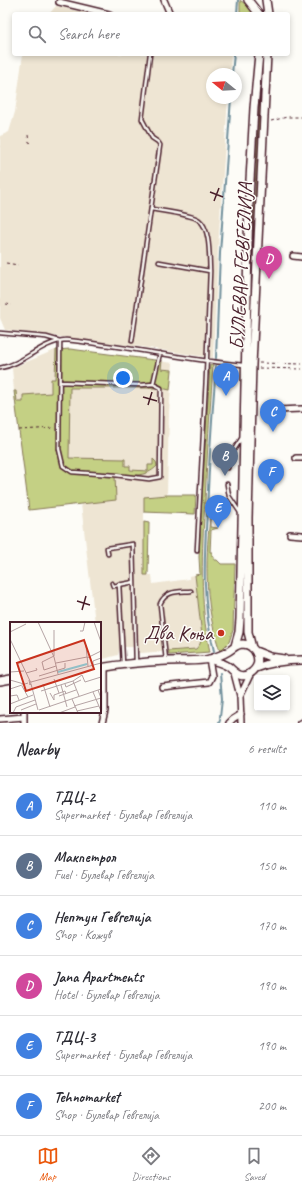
<!DOCTYPE html>
<html lang="en">
<head>
<meta charset="utf-8">
<style>
	body { margin:0; font-family:Caveat,sans-serif; background:#f7f7f7; color:#2b2b33 }
	.controls { position:absolute; right:12px; bottom:12px; display:grid; overflow:hidden; border-radius:4px; box-shadow:0 2px 6px #0003 }
	.controls button { width:36px; height:36px; display:grid; place-items:center; padding:0; border:0; border-bottom:1px solid #e1e1e2; background:#fff; color:#2b2b33; font:20px sans-serif }
	.compass { position:absolute; left:206px; top:68px; width:36px; height:36px; border-radius:50%; background:#fff; box-shadow:0 2px 6px #0003; rotate:288deg }
	.you { position:absolute; left:123px; top:378px; width:14px; height:14px; margin:-10px; border:3px solid #fff; border-radius:50%; background:#1a73e8; box-shadow:0 0 0 6px #1a73e833 }
	.badge { display:grid; place-items:center; width:26px; height:26px; border-radius:50%; background:#ea580c; color:#fff; font-size:13px; font-weight:700 }
	.pin { position:absolute; translate:-50% -33px; filter:drop-shadow(0 1px 2px #0008) }
	.pin::after { content:''; position:absolute; top:21px; width:14px; height:12px; background:inherit; clip-path:polygon(0 0,100% 0,50% 100%) }
	.list { margin:0; padding:0; list-style:none }
	h2 { display:flex; justify-content:space-between; align-items:center; height:52px; margin:0; padding:0 16px; font-size:17px }
	h2 small { font-size:13px; font-weight:400; color:#7c7c81 }
	.list li { display:grid; grid-template-columns:26px 1fr auto; gap:12px; align-items:center; box-sizing:border-box; height:60px; padding:0 16px; border-top:1px solid #e1e1e2 }
	.list b { display:block; font-size:15px; white-space:nowrap }
	.list p { margin:0; font-size:13px; white-space:nowrap; color:#7c7c81 }
	.list em { font-size:13px; font-style:normal; color:#7c7c81 }
	.icon { flex:none; width:22px; height:22px; fill:none; stroke:currentColor; stroke-width:2; stroke-linecap:round; stroke-linejoin:round }
	.map { position:relative; flex:none; width:302px; height:723px; overflow:hidden }
	.search { position:absolute; background:#fff; box-shadow:0 2px 6px #0003; left:12px; right:12px; top:12px; height:44px; display:flex; align-items:center; gap:10px; box-sizing:border-box; padding:0 14px; border-radius:4px; color:#7c7c81; font-size:15px }
	.sheet { height:412px; background:#fff }
	nav { display:flex; justify-content:space-around; align-items:center; box-sizing:border-box; height:56px; border-top:1px solid #e1e1e2; background:#fff; font-size:11px; color:#7c7c81 }
	nav a { display:grid; justify-items:center; gap:2px }
	nav .on { color:#ea580c }
	.map>svg:first-child { display:block }
	.built { fill:#eee5d3 }
	.green { fill:#c4d084; stroke:#877858 }
	.lines { fill:none; stroke-linecap:round; stroke-linejoin:round }
	.stream { stroke:#708f9b; stroke-width:2 }
	.service-casing { stroke:#4a1f2b; stroke-width:5.5 }
	.minor-casing { stroke:#4a1f2b; stroke-width:8 }
	.secondary-casing { stroke:#4a1f2b; stroke-width:10 }
	.path { stroke:#4a1f2b; stroke-width:1; stroke-dasharray:3 3; stroke-linecap:butt }
	.service { stroke:#fdfcf7; stroke-width:2.5 }
	.minor { stroke:#fdfcf7; stroke-width:5 }
	.secondary { stroke:#fdfcf7; stroke-width:7 }
	.ticks { fill:none; stroke:#4a1f2b; stroke-width:1.5 }
	.poi-dot { fill:#c8321e; stroke:#fdfcf7; stroke-width:1.5 }
	.labels { text-anchor:middle; dominant-baseline:central; stroke-width:3; stroke-linejoin:round; paint-order:stroke }
	.street-label { font-size:20px; fill:#4a1f2b; stroke:#fdfcf7 }
	.poi-label { font-size:20px; fill:#4a1f2b; stroke:#fdfcf7; text-anchor:end }
	.inset-river { fill:none; stroke:#89d9e5; stroke-width:2 }
	.inset-road { fill:none; stroke:#b5a4a5; stroke-width:1 }
	.view { fill:#c8321e; fill-opacity:0.15; stroke:#c8321e; stroke-width:2 }
	.inset-edge { fill:none; stroke:#4a1f2b; stroke-width:2 }
</style>
</head>
<body>
<div class="map">
<svg width="302" height="723" viewBox="0 0 302 723">
	<rect width="100%" height="100%" fill="#fdfcf7"/>
	<filter id="ink" filterUnits="userSpaceOnUse"><feTurbulence type="fractalNoise" baseFrequency=".025" numOctaves="2"/><feDisplacementMap in="SourceGraphic" scale="8" xChannelSelector="R" yChannelSelector="G"/><feConvolveMatrix kernelMatrix="1 2 1 2 8 2 1 2 1" color-interpolation-filters="sRGB"/></filter>
	<g filter="url(#ink)">
		<path class="built" d="M56,6l35,8h-42z
			M23,54h208l-1,20h-18v24h16l-10,150 -5,110 -71,-11 -137,-17 -5,-12v-182l9,-4 6,-20z
			M70,349l103,14 -4,49 -2,83 -23,3v77h8l1,9 36,-5v-3l6,-1 7,61 -2,8 -5,5 -54,4 -3,-1 -2,-5h-16l-2,8 -18,5v-16h1l-1,-21h-5l-14,-119 -52,6 -15,-119 -2,-23 43,-18z"/>
		<path class="green" d="M240,0l9,7 6,7h-15z
			M262,60h2l-4,63 -9,225h-3l10,-225z
			M70,349l92,12 -1,8 11,1 -2,20 -9,-2h-91l-1,70 56,1v7h5v4l18,1v-6h5v-6l3,3 1,4c-11,12 -28,9 -42,9l1,25 -87,10 -15,-119h2l1,11h6v-7l28,-2v-14h4l1,-29z
			M210,365h3c-3,45 -6,90 -8,135 -3,50 -6,102 5,152l-41,3 -1,-4 28,-2 4,-5 2,-8 -7,-61 5,-1 -1,-17 2,-43z
			M167,495h29l-1,19 -51,-2v-15z
			M210,518v9l8,1 -7,2 -1,22h2v4l2,1v3h3l4,4h14l-2,66 -4,12 -9,9c-15,-43 -15,-88 -10,-133z
			M144,522l5,1 -1,52h-4z"/>
		<g class="lines">
			<path class="stream" d="M237,14l1,-14
				M232,74l2,-20
				M216,358l4,-105 11,-155
				M214,651c-12,-46 -10,-92 -7,-139 2,-49 5,-97 9,-146
				M220,673l2,26 -2,18
				M219,723l1,-3"/>
			<g class="service-casing">
				<path id="service" d="M151,209c11,2 40,5 48,11 12,9 10,38 11,51
					M159,262l51,9 -4,108 -9,171
					M0,333l46,4 14,4 -1,108 4,17 9,6 43,3 34,4 11,-2 1,-89 -8,-4 7,-31
					M132,341l28,-196 -2,-3 -6,-4 -10,-19 8,-65
					M0,368c24,-4 41,-26 66,-28 60,6 118,20 178,25
					M60,382l82,3 11,-1
					M228,468l2,-12 11,-17
					M227,484l2,12 12,18
					M108,554l-1,-6 26,-4 3,119
					M112,583l1,3 21,-4
					M119,584l4,80
					M166,660l-6,-56c6,-14 18,-12 31,-13"/>
			</g>
			<g class="minor-casing">
				<path id="minor" d="M164,0l6,14
					M59,2l50,12
					M293,256l9,1
					M277,410l25,-1
					M296,458h6
					M290,534l12,1
					M234,673l6,23 1,27
					M162,687l47,-5 3,-6 -3,-17
					M240,696l11,-23
					M24,712v11
					M0,719l24,-2
					M102,723l3,-12v-44
					M229,723l4,-4 8,-5
					M300,723l2,-1"/>
			</g>
			<g class="secondary-casing">
				<path id="secondary" d="M248,0l11,14
					M266,0l2,14
					M235,646l4,-14 1,-13 9,-421 5,-90 5,-54
					M252,648l-4,-16v-114l4,-153 15,-311
					M255,651l15,6 14,2
					M100,668c22,-4 45,-6 67,-7 14,-1 30,1 43,-2 6,-2 12,-4 17,-7 6,-3 9,-8 16,-8 14,1 20,19 9,28 -9,8 -16,2 -23,-5 -5,-4 -14,-6 -20,-8
					M256,668c15,-6 30,-8 46,-8
					M0,681l11,-2"/>
			</g>
			<path class="path" d="M271,121l16,-4h15
				M28,135l1,7 3,1
				M6,263l12,2
				M6,304l6,1
				M259,363l43,1
				M259,368l43,1
				M19,430l36,-2"/>
			<use href="#service" class="service"/>
			<use href="#minor" class="minor"/>
			<use href="#secondary" class="secondary"/>
		</g>
	</g>
	<path class="ticks" d="M210,192l13,5M214,201l5,-13M143,397l14,4M148,405l4,-13M77,601l13,4M82,610l4,-14"/>
	<circle class="poi-dot" cx="221" cy="633" r="4"/>
	<g class="labels">
		<g class="street-label">
			<text transform="translate(241 266) rotate(-87)">БУЛЕВАР ГЕВГЕЛИЈА</text>
		</g>
		<g class="poi-label">
			<text x="213" y="633">Два Коња</text>
		</g>
	</g>
	<g transform="translate(10 622)">
		<rect width="91" height="91" fill="#fdfcf7"/>
		<path class="inset-river" d="M48,50l29,-8"/>
		<path class="inset-road" d="M28,0l16,35 4,17M84,0l7,20M44,8v26l-12,6 2,8 12,-4M70,9h3l2,-9M0,10l16,-8M0,17l21,44 -1,2 -1,-5M76,24l2,20M77,36l14,-7M46,41l31,-6M83,43v-4l8,-3M0,50l14,-1M16,51l11,-3 -1,-2M29,54l26,-8v-5M44,57l5,14M0,58l14,4M63,59l9,-6 3,7 16,-5M63,59l6,15M21,60l70,-19M21,62l7,26M33,62l7,23M55,62l1,3 15,-7M51,63l6,22M12,64l6,11M0,67l18,-6M31,69l32,-10M83,70l8,19M40,71l4,7v-5l11,-4 1,3M0,74l7,-1 2,5M49,74l17,-6M62,77l6,14M0,82l23,-9M64,84l27,-8 -3,-8M11,88l15,-6M29,88l62,-21M67,89l22,-5M3,91l3,-6 19,-7M49,91l16,-6"/>
		<path class="view" d="M74,18l10,29 -68,22 -9,-28z"/>
		<rect width="91" height="91" class="inset-edge"/>
	</g>
</svg>
<div class="controls">
<button><svg class="icon" aria-label="layers" viewBox="0 0 24 24"><path d="M12 4l9 5-9 5-9-5zM3 14l9 5 9-5"/></svg></button>
</div>
<svg class="compass" viewBox="-18 -18 36 36"><path d="M0-13l5 13h-10z" fill="#e53935"/><path d="M0 13l5-13h-10z" fill="#7c7c81"/></svg>
<div class="you"></div>
<div class="pin badge" style="left:226px;top:396px;background:#3f7fe0">A</div>
<div class="pin badge" style="left:225px;top:476px;background:#5c6f8a">B</div>
<div class="pin badge" style="left:273px;top:432px;background:#3f7fe0">C</div>
<div class="pin badge" style="left:269px;top:279px;background:#d1479c">D</div>
<div class="pin badge" style="left:218px;top:528px;background:#3f7fe0">E</div>
<div class="pin badge" style="left:271px;top:492px;background:#3f7fe0">F</div>
<div class="search"><svg class="icon" aria-label="search" viewBox="0 0 24 24"><circle cx="10" cy="10" r="6"/><path d="M15 15l6 6"/></svg>Search here</div>
</div>
<section class="sheet">
<h2>Nearby<small>6 results</small></h2>
<ul class="list">
<li><span class="badge" style="background:#3f7fe0">A</span><div><b>ТДЦ-2</b><p>Supermarket · Булевар Гевгелија</p></div><em>110 m</em></li>
<li><span class="badge" style="background:#5c6f8a">B</span><div><b>Макпетрол</b><p>Fuel · Булевар Гевгелија</p></div><em>150 m</em></li>
<li><span class="badge" style="background:#3f7fe0">C</span><div><b>Нептун Гевгелија</b><p>Shop · Кожув</p></div><em>170 m</em></li>
<li><span class="badge" style="background:#d1479c">D</span><div><b>Jana Apartments</b><p>Hotel · Булевар Гевгелија</p></div><em>190 m</em></li>
<li><span class="badge" style="background:#3f7fe0">E</span><div><b>ТДЦ-3</b><p>Supermarket · Булевар Гевгелија</p></div><em>190 m</em></li>
<li><span class="badge" style="background:#3f7fe0">F</span><div><b>Tehnomarket</b><p>Shop · Булевар Гевгелија</p></div><em>200 m</em></li>
</ul>
</section>
<nav>
<a class="on"><svg class="icon" aria-label="map" viewBox="0 0 24 24"><path d="M3 6l6-2 6 2 6-2v14l-6 2-6-2-6 2zM9 4v14M15 6v14"/></svg>Map</a>
<a><svg class="icon" aria-label="directions" viewBox="0 0 24 24"><path d="M12 3l9 9-9 9-9-9zM9 14v-3h6M13 9l2 2-2 2"/></svg>Directions</a>
<a><svg class="icon" aria-label="saved" viewBox="0 0 24 24"><path d="M7 4h10v16l-5-4-5 4z"/></svg>Saved</a>
</nav>
</body>
</html>
